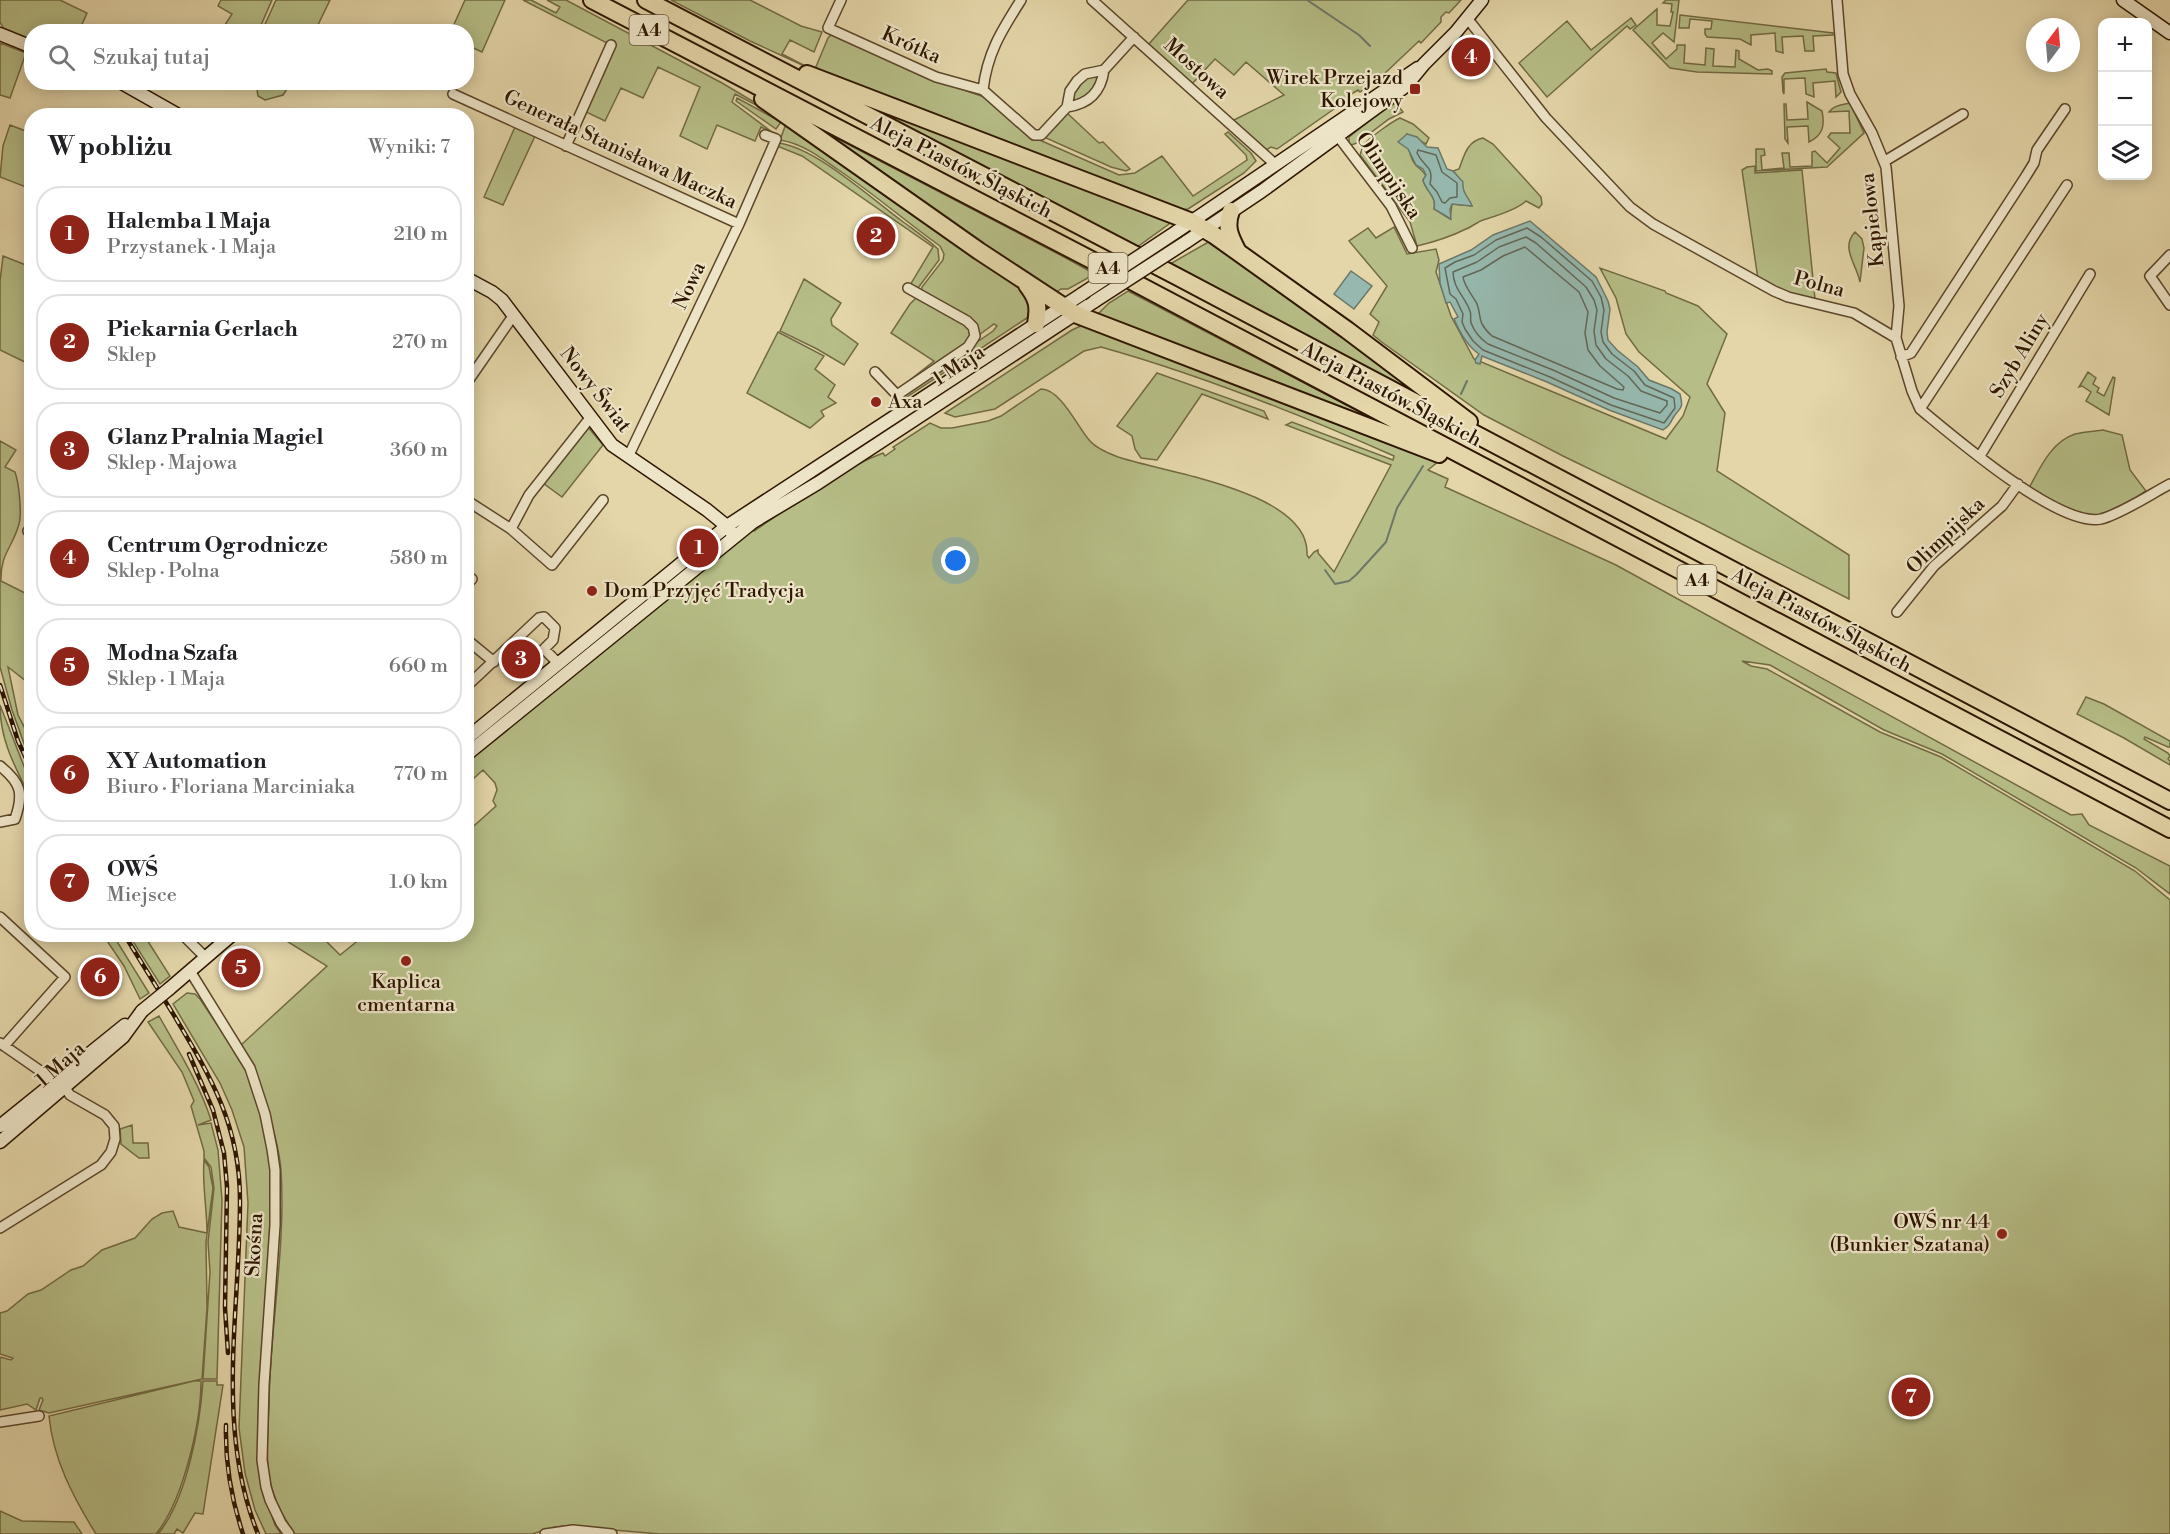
<!DOCTYPE html>
<html lang="pl">
<head>
<meta charset="utf-8">
<style>
	body { margin:0; font-family:"Libre Bodoni",serif; background:#f2f2f2; color:#202124 }
	.controls { position:absolute; right:18px; top:18px; display:grid; overflow:hidden; border-radius:12px; box-shadow:0 3px 15px #0003 }
	.controls button { width:54px; height:54px; display:grid; place-items:center; padding:0; border:0; border-bottom:2px solid #e0e0e0; background:#fff; color:#202124; font:30px sans-serif }
	.compass { position:absolute; left:2026px; top:18px; width:54px; height:54px; border-radius:50%; background:#fff; box-shadow:0 3px 15px #0003; rotate:16deg }
	.you { position:absolute; left:956px; top:561px; width:21px; height:21px; margin:-15px; border:4px solid #fff; border-radius:50%; background:#1a73e8; box-shadow:0 0 0 9px #1a73e833 }
	.badge { display:grid; place-items:center; width:39px; height:39px; border-radius:50%; background:#8f2418; color:#fff; font-size:20px; font-weight:700 }
	.pin { position:absolute; translate:-50% -50%; border:3px solid #fff; box-shadow:0 2px 6px #0006 }
	.list { margin:0; padding:0; list-style:none }
	h2 { display:flex; justify-content:space-between; align-items:center; height:78px; margin:0; padding:0 24px; font-size:26px }
	h2 small { font-size:20px; font-weight:400; color:#757577 }
	.list li { display:grid; grid-template-columns:39px 1fr auto; gap:18px; align-items:center; box-sizing:border-box; height:96px; margin:0 12px 12px; padding:0 12px; border:2px solid #e0e0e0; border-radius:24px }
	.list b { display:block; font-size:22px; white-space:nowrap }
	.list p { margin:0; font-size:20px; white-space:nowrap; color:#757577 }
	.list em { font-size:20px; font-style:normal; color:#757577 }
	.icon { flex:none; width:33px; height:33px; fill:none; stroke:currentColor; stroke-width:2; stroke-linecap:round; stroke-linejoin:round }
	.map { position:relative; flex:none; width:2170px; height:1534px; overflow:hidden }
	.search { position:absolute; background:#fff; box-shadow:0 3px 15px #0003; left:24px; top:24px; width:450px; height:66px; display:flex; align-items:center; gap:15px; box-sizing:border-box; padding:0 21px; border-radius:24px; color:#757577; font-size:22px }
	.panel { position:absolute; background:#fff; box-shadow:0 3px 15px #0003; left:24px; top:108px; width:450px; height:834px; border-radius:24px }
	.map>svg:first-child { display:block }
	.green { fill:#b6bd86; stroke:#726a43; stroke-width:1.5 }
	.water { fill:#96b8ae; stroke:#6c7768; stroke-width:1.5 }
	.lines { fill:none; stroke-linecap:round; stroke-linejoin:round }
	.shore { stroke:#626757; stroke-width:1.5 }
	.stream { stroke:#6c7768; stroke-width:2 }
	.street-casing { stroke:#5c462a; stroke-width:12 }
	.secondary-casing { stroke:#2e1600; stroke-width:15 }
	.highway-casing { stroke:#2e1600; stroke-width:20 }
	.street { stroke:#ede4c7; stroke-width:9 }
	.secondary { stroke:#ede4c7; stroke-width:12 }
	.highway { stroke:#e4d6a9; stroke-width:16 }
	.rail-casing { stroke:#2e1600; stroke-width:4.5 }
	.rail { stroke:#ede4c7; stroke-width:2; stroke-dasharray:7; stroke-linecap:butt }
	.secondary-bridge-casing { stroke:#2e1600; stroke-width:15; stroke-linecap:butt }
	.secondary-bridge { stroke:#ede4c7; stroke-width:12 }
	.poi-dot { fill:#8f2418; stroke:#ede4c7; stroke-width:2 }
	.labels { text-anchor:middle; dominant-baseline:central; stroke-width:4.5; stroke-linejoin:round; paint-order:stroke }
	.shield { fill:#ede4c7; stroke:#67543c; stroke-width:1.5 }
	.shield-label { font-size:18px; font-weight:bold; fill:#2e1600 }
	.street-label { font-size:20px; fill:#2e1600; stroke:#ede4c7 }
	.poi-label { font-size:20px; fill:#2e1600; stroke:#ede4c7; text-anchor:end }
</style>
</head>
<body>
<div class="map">
<svg width="2170" height="1534" viewBox="0 0 2170 1534">
	<rect width="100%" height="100%" fill="#e4d6a9"/>
	<filter id="stains"><feTurbulence type="fractalNoise" baseFrequency=".00333" numOctaves="4"/><feColorMatrix values="0 0 0 0 .2 0 0 0 0 .09 0 0 0 0 .02 0 0 0 .5 -.17"/></filter>
	<radialGradient id="worn" r=".72"><stop offset=".6" stop-color="#630" stop-opacity="0"/><stop offset="1" stop-color="#630" stop-opacity=".3"/></radialGradient>
	<path class="green" d="M0,0h60l27,13 -8,18 -47,1 -1,11 -28,-11 1,-3 -4,-7z
		M221,0h51l-14,32 -37,-1 11,-17 -14,-8z
		M276,0h54l-15,31h-53z
		M465,0h40l-23,52 -15,-7 -1,-13 -15,-1z
		M523,0h8l25,13 4,-6 -13,-7h19l156,83 59,35 -46,-24 -3,8 40,30 -11,-5 -6,14 -38,-16 -10,24 -27,-13 20,-49 -42,-20 -15,31 -22,-10 -16,33 -21,-10 29,-65z
		M671,0h79l51,26 21,6 -8,20 -24,-12 -8,14 31,16 -63,-29z
		M1188,0h273l-12,13 -3,-1 -5,5v5l-20,21 -2,-2 -37,35 -22,16 -2,-2 -10,6 -4,6 -67,47 -6,-2 -5,3 -34,-29 52,-26 -38,-33 -12,13 -19,-16 -23,25 -44,-39z
		M1666,0h13l-5,42 -11,-9 -11,10 14,16 11,-10v-4h8l-1,18 21,2 1,-17 8,1 -1,17 22,1 1,-17 3,1v8l19,11 10,-1 4,2v3l-75,-2 -27,-4 -37,-38 24,-21v16l13,1 3,-14h-2l1,-8 -9,-1z
		M1680,15l153,18v2l-20,1 1,15h-9l-2,-15 -21,1 1,16 -7,-2 -1,-18 -24,2v10l-11,-6 -33,-2 -2,-3v-5h6l1,-8 -22,-2 -1,9h-10z
		M1631,18l5,7 -6,4 -3,-3 -80,71 -28,-34 48,-42 24,29z
		M832,34l106,47 49,17 48,40 84,37 16,-2 27,-17 31,40 54,-36 -1,-5 -21,-21 3,-2 23,21 5,8 -12,12 -56,36 -8,1 -365,-141 13,-31z
		M0,43l26,10 -16,45 -10,-3z
		M1826,69l1,3 9,1 5,19 -5,5 -1,-16 -22,2 1,14 -8,-3 -1,-16 -21,1v15l-1,-2 -1,-15 3,-4z
		M1090,74h10v2l-10,20 -18,8c-3,-14 7,-21 18,-30z
		M256,83v-1l35,1 -8,12 -18,5 -7,-4z
		M737,98l44,24 -5,7 -40,-28z
		M1807,102l15,9c3,15 1,24 -13,31l-1,-16 -21,1 1,16 -3,-4 -1,-35h2l1,16 21,-1z
		M1396,103l7,9 -14,7 -32,24 -6,2 -2,-2v-6l34,-27z
		M1850,103l14,30 -37,34 -71,4v-22h8l1,6 -4,1 1,14 22,-2 -2,-15h7l1,14 22,-1v-14l3,-1 12,12 13,-15 -12,-11 3,-4h19l-1,-22 -20,1c5,-7 13,-7 21,-9z
		M868,106l303,113 -2,5 -32,23z
		M1066,112l33,31 4,-1 27,27 -4,2 -15,-4 -65,-29 -1,-3z
		M1400,118l13,6 16,14 -3,6 -19,-10c1,10 2,22 8,30 4,5 8,6 11,12l-3,4c3,12 14,16 11,29l16,10 2,-15 20,2c-2,-6 -6,-7 -8,-12 -4,-9 -3,-16 -11,-23l6,-2c5,-13 8,-28 24,-31l10,6 48,53 1,7 -3,4 -13,-7c-8,8 -33,16 -43,19 -6,2 -11,7 -17,9 -16,8 -32,13 -49,17l-7,-24 -50,-67c1,-3 2,-6 3,-9 4,-7 30,-25 37,-28z
		M787,121l237,170 8,13 -5,14 -123,81 -2,-1 2,-5 89,-62 4,-5 -3,-2 -15,11 -1,-6 -57,-37 1,-5 21,-27 1,-6 -4,-8c-35,-25 -67,-53 -103,-77 -17,-12 -36,-26 -57,-29z
		M10,125l21,8v56l-31,-12 3,-31z
		M515,127l20,9 -32,69 -19,-8z
		M836,138l228,119 31,17 -27,15h-7l-9,6 -219,-154z
		M779,143c37,5 92,55 123,78 12,9 25,18 36,28l1,11 -21,28 -8,-3 23,-38 -131,-91 -25,-10z
		M1755,166v7l47,-3 13,129 -27,-6 -30,-14 -16,-109 5,-3z
		M1394,227l13,27 29,-5 3,11 -3,12 15,44 23,43 192,80 17,-23 7,-19 -51,-45 -13,-18 -10,-36 -16,-30 65,23 1,2 32,13 29,28 -20,50 18,29 -8,58 132,84v44l-146,-75 -140,-68 -79,-41 -101,-72 -10,-8 6,-13 -9,-8 17,-28 -38,-45 19,-13 8,10z
		M1855,232l7,7 2,9 -4,34c-3,-17 -20,-34 -5,-50z
		M1212,240l169,121 41,36 -252,-133z
		M3,256l28,11v98l-31,-15v-69z
		M804,279l37,24 -10,16 1,6 26,19 -14,21 -27,-16 -37,-18z
		M1128,291l253,132 -286,-106 14,-14z
		M916,298l52,28 3,8 -5,11 -70,46 38,-30 -43,-28 19,-29z
		M1087,323l352,138 -11,9 20,9 -3,8 171,78 455,250 11,-1 7,11 81,41v28l-34,-26 -194,-114 -58,-24 -114,-65 -28,-4 9,5 16,3 113,63 61,25 194,114 35,29v634h-1510l-93,-8 -12,1 -23,7h-237c-34,-47 -28,-76 -26,-131 1,-76 17,-156 12,-233 -2,-24 -10,-48 -17,-71 -6,-20 -11,-37 -23,-54l86,-79 -50,-31h43l20,20 25,-20 101,-1 1,-102 29,-26 -3,-5 4,-11 -2,-7 -12,-13 -10,9 -4,-4 -2,2v-16l285,-232 2,2c41,-27 82,-60 129,-78l2,3 10,-7 -2,-2 37,-24 11,5h11l36,-7 13,-5 40,-27c20,0 37,39 49,52 6,7 20,13 28,16 44,15 193,34 189,98l2,3 5,-6 4,-2v3l16,19 57,-107 -105,-40 6,-3 101,38 1,-4c-95,-42 -193,-81 -293,-109l-17,4 -89,58 -40,8 -10,-4 127,-83z
		M778,332l46,24 -9,13 20,16 -7,12 8,6 -15,8 3,5 -14,12 -63,-35z
		M2088,372l8,6 -3,6 6,4 -2,4 7,4 9,-19 2,1 -6,37 -23,-14 5,-9 -9,-6 -3,1z
		M1157,373l107,38 4,8 -66,-25 -45,66 -16,-2 -6,-9 -3,-13 -15,-10z
		M917,410l-164,108 -2,-3 157,-103z
		M587,426l16,19 -41,52 -19,-14z
		M2103,430l19,5 8,35 16,21c-14,9 -30,21 -47,25 -20,5 -53,-18 -70,-28 11,-20 22,-46 46,-54 8,-2 19,-3 28,-4z
		M0,441l16,9 -11,17 10,5c4,11 7,41 4,52 -6,23 -19,30 -18,57l30,15v89l-23,-18 10,48 13,25v23l-19,-53 -12,-43z
		M721,537v4l-254,209v-6z
		M2086,697l18,7 66,37v6h-2l-23,-10 -1,2 24,14 2,3 -2,3 2,2v4l-46,-27 -47,-24z
		M0,705l31,79v5h-5c-14,-28 -26,-52 -26,-84z
		M103,935h10l36,58 -9,6 -16,-33z
		M129,935h15l26,41 -10,8z
		M187,993l8,1 5,5 46,69 16,49 9,52 -1,58 -12,193v38l4,29 13,38 6,9h-15l-11,-24 -10,-37 -6,-45 9,-225 -4,-56 -12,-37 -12,-27 -47,-79z
		M159,1016c19,34 40,67 52,104l-13,5 13,-2 7,27 4,50 -5,179h-14l7,-107 -2,-30 6,-54 -3,-21 -7,-9v-7l-13,-45 3,-5 -12,-29 -34,-50z
		M132,1125l1,18h15l1,15h-10l-18,-14 -1,-15z
		M204,1160l5,7 4,21 -7,54 1,66 -5,71 -153,34 -10,-3 4,-10 -1,-2h-2l-4,12 -9,-6 -27,6v-53l11,3 2,-2 -13,-4v-41l7,-2 21,-17 13,-4 30,-20 12,-4 19,-16 33,-12 17,-19 10,-6 11,-2 6,16 28,6c0,-25 -5,-48 -3,-73z
		M194,1381h7c0,42 -18,120 -45,153h-60c-23,-37 -43,-75 -47,-118z
		M203,1381h14v4h6l-20,129 -8,-1 -12,20 -6,-4 -3,5h-16c29,-35 42,-109 45,-153z
		M0,1511l22,10 52,1 8,12h-82z"/>
	<path class="water" d="M1407,134l10,3 10,10 11,1 9,21 6,2 10,11c-1,12 6,15 9,24l-20,-2 -2,5 1,10 -17,-10c3,-13 -8,-17 -11,-29l3,-5 -3,-6 -7,-4 -8,-16 -10,-7z
		M1530,221l66,56 12,24 2,8 -3,23 1,8 9,10 21,17 11,13 23,9 8,5c4,17 0,12 -7,24 -4,7 -3,7 -10,12l-54,-20 -62,-28 -65,-26 -2,8 -4,-1 -1,-3 4,-6c-12,-8 -19,-21 -25,-35l4,-2 -8,-15 -4,1 -6,-20 -1,-19 32,-14 22,-15z
		M1351,271l21,15 -18,23 -20,-15z"/>
	<g class="lines">
		<path class="shore" d="M1418,150l18,5 6,17 15,11v14l-7,1 -5,5 -3,-1 -5,-10 -7,-8c4,-19 -6,-16 -13,-31z
			M1527,228l14,9 51,44 9,16 3,13 -3,22 2,10 9,12 22,17 11,14 29,13 1,10 -11,15 -53,-18 -61,-28 -67,-27 -10,-9 -8,-12 -3,-7 1,-8 -7,-15 -6,-5 -5,-26 10,-6 19,-7 22,-15z
			M1526,237l10,6 50,44 8,13 3,10 -3,21 2,14 10,14 22,17 13,15 26,10v4l-7,8 -46,-15 -61,-28 -65,-26c-7,-5 -13,-11 -16,-19 -3,-4 0,-9 -2,-14 -5,-14 -17,-23 -17,-39l24,-10 22,-15z
			M1525,247l54,45 9,20 -3,21 3,17 12,16 24,21 -1,3 -6,-1 -125,-53c-5,-4 -7,-7 -10,-12 -3,-6 -2,-13 -5,-20 -4,-8 -13,-18 -14,-27l18,-7 22,-14z"/>
		<path class="stream" d="M1307,0l52,35 11,11
			M1461,394l6,-13
			M1325,570l10,14 14,-3 7,-6 30,-33 11,-34 26,-42"/>
		<g class="street-casing">
			<path id="street" d="M841,0l-13,28 108,49 47,13
				M1092,0l184,165
				M1837,0l6,74 7,20 22,39 14,34 13,139 -3,32
				M1467,18l79,100 84,89 23,17 121,67 14,6 66,16 42,25 16,53 8,18c33,27 139,119 181,110 20,-5 50,-25 69,-35
				M983,90l51,45h7l26,-28 3,-16 7,-10 8,-7 19,-4 30,-33
				M983,90c4,-37 19,-60 38,-90
				M453,94l286,130
				M1067,107c22,-3 34,-15 37,-37
				M1334,131l57,75 21,42
				M566,146l45,-101
				M1885,161l78,-47
				M2170,255l-20,21 20,29
				M1901,357l10,-4 115,-177 8,-13 3,-13 28,-41
				M875,372l22,23 9,14
				M466,384l45,-65 4,-3
				M897,395l71,-48 7,-11 -2,-9 -6,-6 -59,-33
				M1920,409l147,-224
				M1980,456l110,-182
				M628,457l111,-233 37,-85 -11,-4
				M466,500l45,29 41,36 51,-65
				M511,529l18,-34 61,-77
				M28,531l4,2
				M466,585l6,-6
				M1897,612l37,-46 68,-60 16,-22
				M466,639l28,23
				M466,687l73,-69 5,-1 11,11 -2,12 -9,9 14,14
				M0,766c21,17 24,27 15,53l-15,3
				M0,917l65,60 -61,69
				M182,934l24,24
				M190,971l60,97 15,46 7,35 3,21v55l-11,160 -2,75 4,27 4,13 11,23 8,11
				M0,1043l65,45 5,7 35,20 9,11 1,13 -4,13 -10,13 -101,63
				M0,1422l39,-6
				M545,1534l28,-4 39,4"/>
		</g>
		<g class="secondary-casing">
			<path id="secondary" d="M2123,0l47,33
				M0,34l32,13
				M120,82l60,34
				M1176,232l242,-164
				M1186,242l76,-51 144,-105 18,-22 32,-32 26,-32
				M466,278l26,14 10,8 110,145 95,65 16,13 9,10
				M466,739l261,-213 355,-232
				M466,755l287,-233 65,-39 277,-182
				M169,989l64,-55
				M0,1126l125,-101
				M0,1142l123,-105 19,-26"/>
		</g>
		<g class="highway-casing">
			<path id="highway" d="M592,0l513,267 1065,562
				M646,0l530,276 994,525
				M807,74l385,148 22,13 133,95 122,92
				M763,99l216,152 96,63 364,140
				M1231,211c-6,16 -1,26 7,41
				M1027,285c11,14 12,22 9,39"/>
		</g>
		<use href="#street" class="street"/>
		<use href="#secondary" class="secondary"/>
		<use href="#highway" class="highway"/>
		<g class="rail-casing">
			<path id="rail" d="M0,685l18,56 14,30
				M124,934c17,28 34,55 51,83 37,62 65,109 65,184 0,111 -25,227 18,333
				M189,1054l24,56 11,43 3,34 -2,121 3,45
				M226,1425c-1,38 5,73 17,109"/>
		</g>
		<use href="#rail" class="rail"/>
		<g class="secondary-bridge-casing">
			<path id="secondary-bridge" d="M1082,294l94,-62
				M1095,301l91,-59
				M142,1011l27,-22"/>
		</g>
		<use href="#secondary-bridge" class="secondary-bridge"/>
	</g>
	<g class="poi-dot">
		<rect x="1409" y="83" width="12" height="12" rx="3"/>
		<circle cx="876" cy="402" r="6"/>
		<circle cx="592" cy="591" r="6"/>
		<circle cx="406" cy="961" r="6"/>
		<circle cx="2002" cy="1234" r="6"/>
	</g>
	<g class="labels">
		<g class="shield">
			<rect x="629.5" y="15" width="39" height="30" rx="4.5"/>
			<rect x="1088.5" y="253" width="39" height="30" rx="4.5"/>
			<rect x="1677.5" y="565" width="39" height="30" rx="4.5"/>
		</g>
		<g class="shield-label">
			<text x="649" y="30">A4</text>
			<text x="1108" y="268">A4</text>
			<text x="1697" y="580">A4</text>
		</g>
		<g class="street-label">
			<text transform="translate(911 46) rotate(24)">Krótka</text>
			<text transform="translate(1196 69) rotate(42)">Mostowa</text>
			<text transform="translate(620 150) rotate(25)">Generała Stanisława Maczka</text>
			<text transform="translate(961 168) rotate(27)">Aleja Piastów Śląskich</text>
			<text transform="translate(1388 176) rotate(56)">Olimpijska</text>
			<text transform="translate(1873 220) rotate(-96)">Kąpielowa</text>
			<text transform="translate(1819 285) rotate(15)">Polna</text>
			<text transform="translate(690 286) rotate(-65)">Nowa</text>
			<text transform="translate(2020 356) rotate(-59)">Szyb Aliny</text>
			<text transform="translate(959 366) rotate(-33)">1 Maja</text>
			<text transform="translate(595 390) rotate(52)">Nowy Świat</text>
			<text transform="translate(1391 395) rotate(28)">Aleja Piastów Śląskich</text>
			<text transform="translate(1946 536) rotate(-44)">Olimpijska</text>
			<text transform="translate(1821 621) rotate(28)">Aleja Piastów Śląskich</text>
			<text transform="translate(61 1065) rotate(-41)">1 Maja</text>
			<text transform="translate(255 1245) rotate(-87)">Skośna</text>
		</g>
		<g class="poi-label">
			<text x="1403" y="78">Wirek Przejazd<tspan x="1403" dy="23">Kolejowy</tspan></text>
			<text x="888" y="402" text-anchor="start">Axa</text>
			<text x="604" y="591" text-anchor="start">Dom Przyjęć Tradycja</text>
			<text x="406" y="982" text-anchor="middle">Kaplica<tspan x="406" dy="23">cmentarna</tspan></text>
			<text x="1990" y="1222">OWŚ nr 44<tspan x="1990" dy="23">(Bunkier Szatana)</tspan></text>
		</g>
	</g>
	<rect width="100%" height="100%" filter="url(#stains)"/>
	<rect width="100%" height="100%" fill="url(#worn)"/>
</svg>
<div class="controls">
<button>+</button>
<button>−</button>
<button><svg class="icon" aria-label="layers" viewBox="0 0 24 24"><path d="M12 4l9 5-9 5-9-5zM3 14l9 5 9-5"/></svg></button>
</div>
<svg class="compass" viewBox="-18 -18 36 36"><path d="M0-13l5 13h-10z" fill="#e53935"/><path d="M0 13l5-13h-10z" fill="#757577"/></svg>
<div class="you"></div>
<div class="pin badge" style="left:699px;top:548px">1</div>
<div class="pin badge" style="left:876px;top:236px">2</div>
<div class="pin badge" style="left:521px;top:659px">3</div>
<div class="pin badge" style="left:1471px;top:57px">4</div>
<div class="pin badge" style="left:241px;top:968px">5</div>
<div class="pin badge" style="left:100px;top:977px">6</div>
<div class="pin badge" style="left:1911px;top:1397px">7</div>
<div class="search"><svg class="icon" aria-label="search" viewBox="0 0 24 24"><circle cx="10" cy="10" r="6"/><path d="M15 15l6 6"/></svg>Szukaj tutaj</div>
<section class="panel">
<h2>W pobliżu<small>Wyniki: 7</small></h2>
<ul class="list">
<li><span class="badge">1</span><div><b>Halemba 1 Maja</b><p>Przystanek · 1 Maja</p></div><em>210 m</em></li>
<li><span class="badge">2</span><div><b>Piekarnia Gerlach</b><p>Sklep</p></div><em>270 m</em></li>
<li><span class="badge">3</span><div><b>Glanz Pralnia Magiel</b><p>Sklep · Majowa</p></div><em>360 m</em></li>
<li><span class="badge">4</span><div><b>Centrum Ogrodnicze</b><p>Sklep · Polna</p></div><em>580 m</em></li>
<li><span class="badge">5</span><div><b>Modna Szafa</b><p>Sklep · 1 Maja</p></div><em>660 m</em></li>
<li><span class="badge">6</span><div><b>XY Automation</b><p>Biuro · Floriana Marciniaka</p></div><em>770 m</em></li>
<li><span class="badge">7</span><div><b>OWŚ</b><p>Miejsce</p></div><em>1.0 km</em></li>
</ul>
</section>
</div>
</body>
</html>
